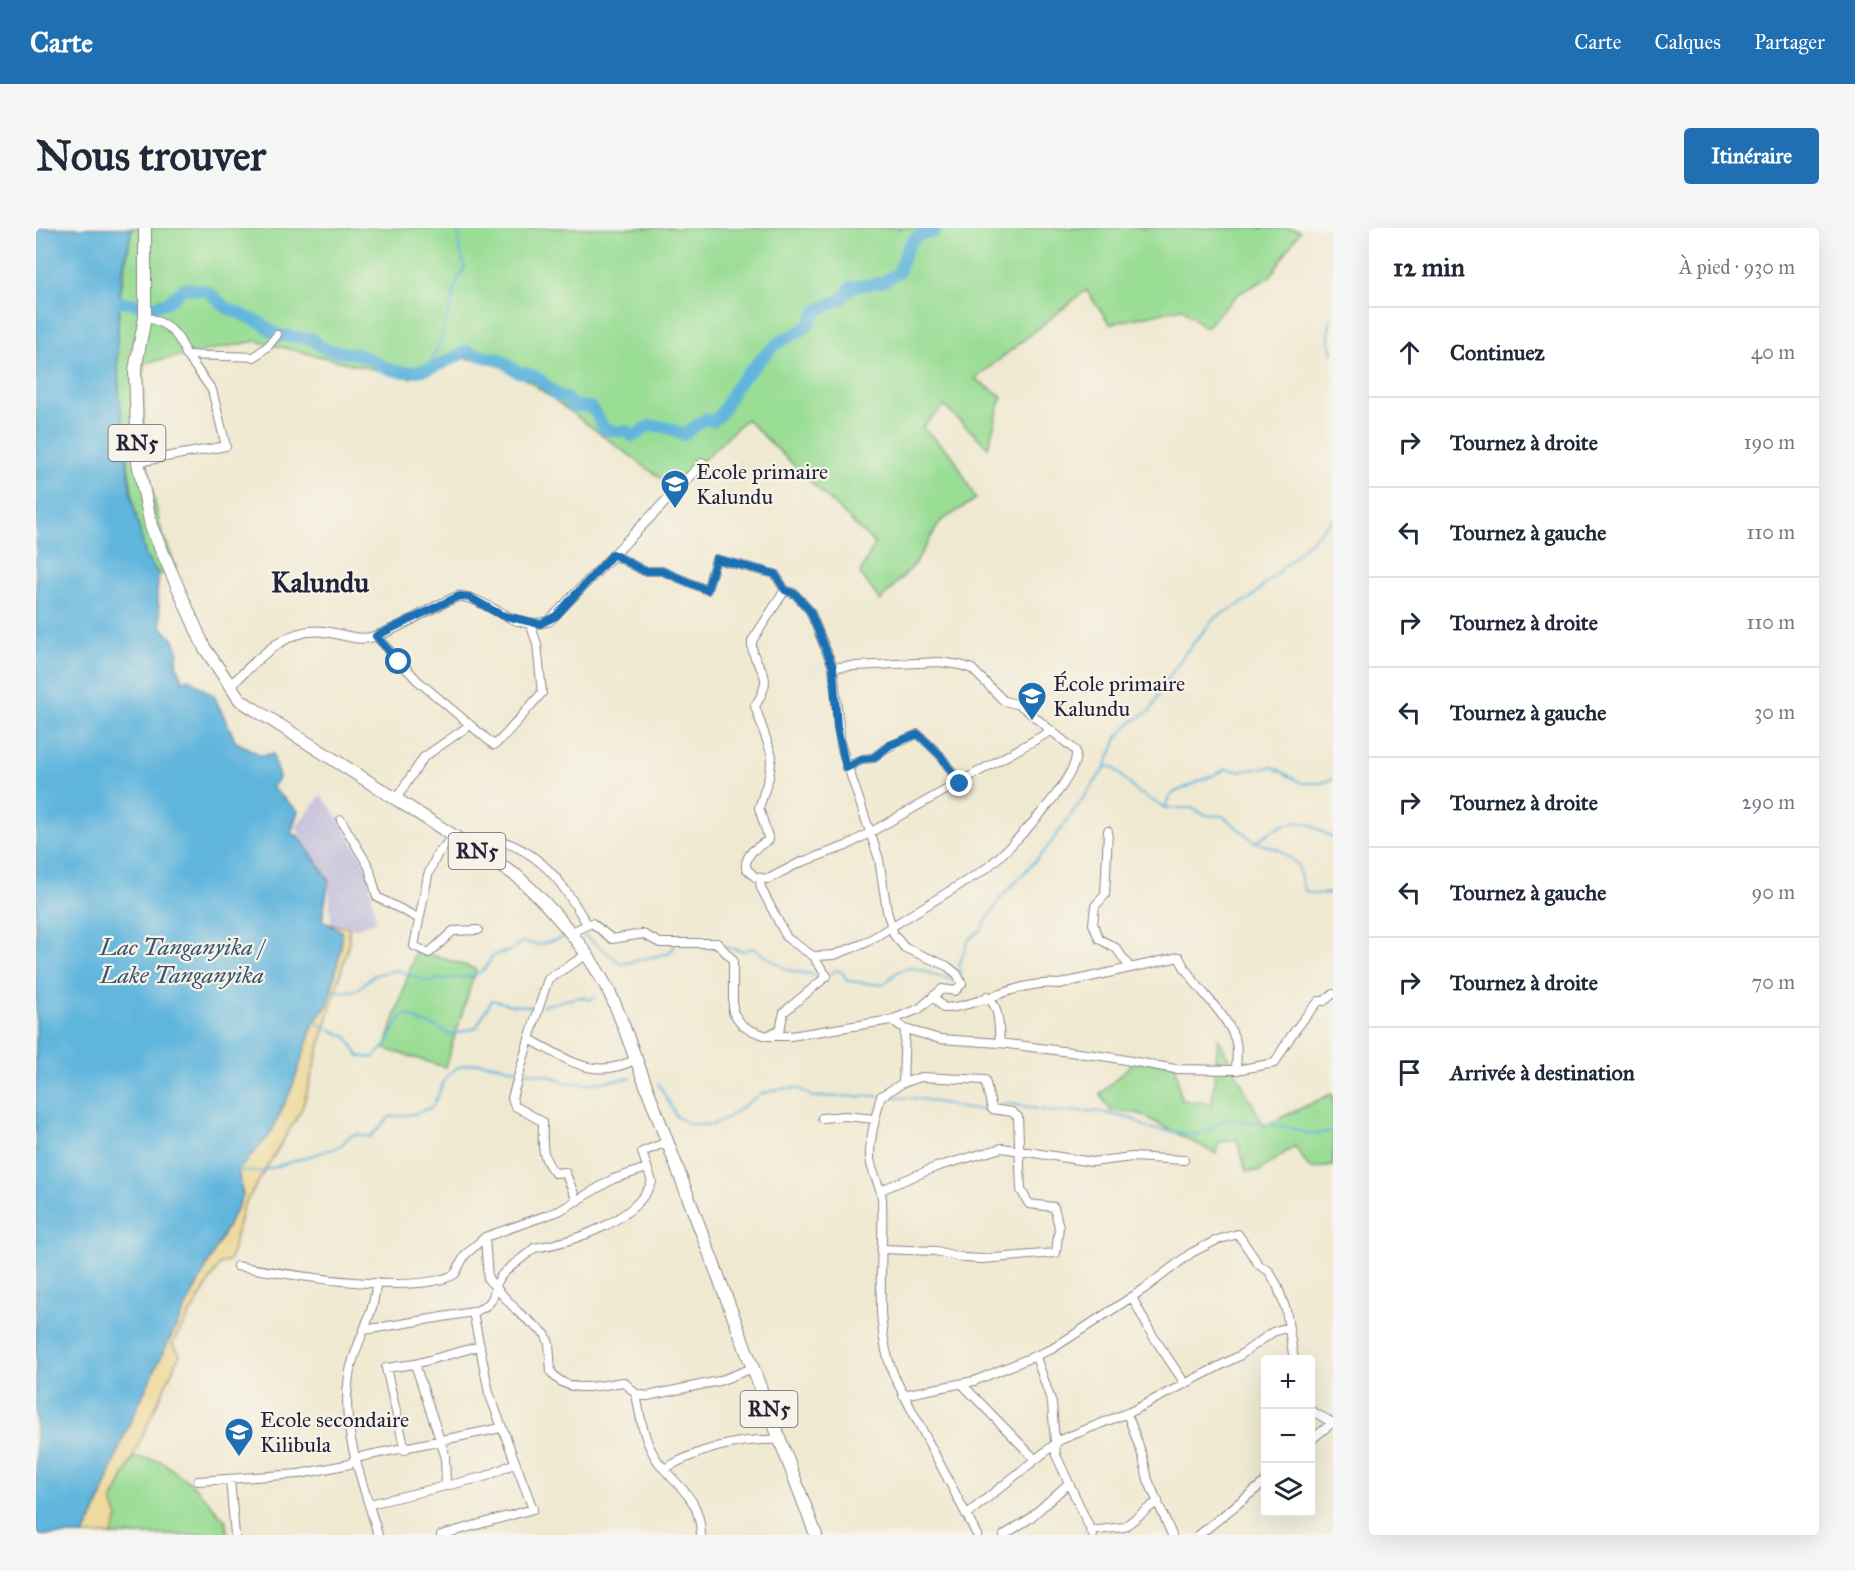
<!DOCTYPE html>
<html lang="fr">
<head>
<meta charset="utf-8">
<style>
	body { margin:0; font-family:"IM FELL Great Primer",serif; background:#f6f6f7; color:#1f2937 }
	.controls { position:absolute; right:18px; bottom:18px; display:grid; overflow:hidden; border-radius:6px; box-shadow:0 6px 24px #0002 }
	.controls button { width:54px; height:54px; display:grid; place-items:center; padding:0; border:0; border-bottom:2px solid #e0e1e3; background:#fff; color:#1f2937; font:30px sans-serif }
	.stop { position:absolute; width:18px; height:18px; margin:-14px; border:4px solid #1f6fb2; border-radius:50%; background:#fff }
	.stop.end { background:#1f6fb2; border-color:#fff; box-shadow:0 2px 6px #0008 }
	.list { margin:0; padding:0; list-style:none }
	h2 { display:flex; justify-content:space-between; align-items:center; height:78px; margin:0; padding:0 24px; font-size:26px }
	h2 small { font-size:20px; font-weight:400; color:#747a83 }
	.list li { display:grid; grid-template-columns:39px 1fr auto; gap:18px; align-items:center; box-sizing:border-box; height:90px; padding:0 24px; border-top:2px solid #e0e1e3 }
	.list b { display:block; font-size:22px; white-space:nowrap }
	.list em { font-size:20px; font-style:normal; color:#747a83 }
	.icon { flex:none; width:33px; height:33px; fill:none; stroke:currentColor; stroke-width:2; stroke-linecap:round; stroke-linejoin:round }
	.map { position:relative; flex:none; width:1297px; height:1307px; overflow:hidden; border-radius:6px }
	header { display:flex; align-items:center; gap:36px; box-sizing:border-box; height:84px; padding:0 30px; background:#1f6fb2; color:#fff }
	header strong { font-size:28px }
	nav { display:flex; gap:33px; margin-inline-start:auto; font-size:21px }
	.intro { display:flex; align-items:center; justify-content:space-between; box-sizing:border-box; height:144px; padding:0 36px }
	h1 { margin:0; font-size:42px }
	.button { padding:15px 27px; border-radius:6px; background:#1f6fb2; color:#fff; font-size:21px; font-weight:700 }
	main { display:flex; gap:36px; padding:0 36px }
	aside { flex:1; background:#fff; border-radius:6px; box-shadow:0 6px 24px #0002 }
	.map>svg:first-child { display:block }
	.industrial { fill:#c5c0da }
	.green { fill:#9add95; stroke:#5e8068; stroke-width:1.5 }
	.sand { fill:#eeda9e; stroke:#887e6c; stroke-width:1.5 }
	.water { fill:#61b5dd; stroke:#426c8c; stroke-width:1.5 }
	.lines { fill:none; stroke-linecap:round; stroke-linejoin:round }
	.stream { stroke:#61b5dd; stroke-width:2 }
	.river { stroke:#61b5dd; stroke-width:12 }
	.minor-casing { stroke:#898686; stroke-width:10 }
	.tertiary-casing { stroke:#898686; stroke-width:11 }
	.trunk-casing { stroke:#898686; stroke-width:14 }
	.minor { stroke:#fff; stroke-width:8 }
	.tertiary { stroke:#fff; stroke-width:9 }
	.trunk { stroke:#fff; stroke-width:12 }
	.route { stroke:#1f6fb2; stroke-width:8 }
	.labels { text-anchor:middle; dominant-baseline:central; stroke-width:4.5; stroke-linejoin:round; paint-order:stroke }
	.shield { fill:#f7f3e8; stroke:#62616f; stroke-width:1.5 }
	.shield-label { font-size:21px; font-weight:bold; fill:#22223b }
	.poi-label { font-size:22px; fill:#22223b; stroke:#f7f3e8; text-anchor:start }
	.water-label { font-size:24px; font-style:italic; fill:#385574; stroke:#f7f3e8 }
	.district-label { font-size:28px; font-weight:bold; fill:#22223b; stroke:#f7f3e8 }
</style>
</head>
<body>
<header>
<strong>Carte</strong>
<nav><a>Carte</a><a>Calques</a><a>Partager</a></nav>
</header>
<div class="intro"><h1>Nous trouver</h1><a class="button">Itinéraire</a></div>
<main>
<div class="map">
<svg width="1297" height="1307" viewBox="0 0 1297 1307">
	<rect width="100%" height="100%" fill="#f7f3e8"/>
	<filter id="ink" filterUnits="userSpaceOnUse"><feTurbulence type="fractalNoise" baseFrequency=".0167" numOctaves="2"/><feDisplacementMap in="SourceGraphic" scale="12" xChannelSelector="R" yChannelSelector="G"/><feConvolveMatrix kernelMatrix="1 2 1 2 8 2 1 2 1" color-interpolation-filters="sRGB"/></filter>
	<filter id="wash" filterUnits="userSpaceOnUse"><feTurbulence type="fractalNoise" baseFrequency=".008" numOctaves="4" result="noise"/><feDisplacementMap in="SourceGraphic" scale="24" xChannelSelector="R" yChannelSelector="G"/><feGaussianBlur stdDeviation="1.35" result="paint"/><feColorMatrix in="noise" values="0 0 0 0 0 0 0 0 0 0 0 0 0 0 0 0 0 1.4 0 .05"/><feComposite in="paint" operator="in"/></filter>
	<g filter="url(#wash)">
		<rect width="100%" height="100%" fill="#f0e9d1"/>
		<path class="industrial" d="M285,567l19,25 27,48 9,54 -23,7 -22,-5 -2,-44 -33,-53z"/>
		<path class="green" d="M96,0h1159l9,3 -30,46 -32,17 -33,34 -23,-20 -72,16 -24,-34 -111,89 27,17 -14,51 -44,-41 -22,21 31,29 23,43 -35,22 -28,45 -33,35 -20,-28 15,-29 -129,-125 -72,69 -144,-106 -36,-19 -29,-5 -25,11 -30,9 -154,-37 -112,22v88l16,76 16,40 -17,8 -13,-18 -10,-35 -17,-127 -2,-51 2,-42z
			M380,722l60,19 -31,98 -60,-18z
			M1182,810l46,88 67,-32 2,2v70l-23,3 -15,-23 -36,25h-13l-9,-32 -18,4 -3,11 -78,-41 -27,-2 -11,-17 37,-35 38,4 6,37 31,4z
			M98,1229l27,4 32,24 33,36 2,14h-116l6,-17 -6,-16z"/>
		<path class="sand" d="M295,696l18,4v15l-47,166 -59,98 -13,53 -10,4 -48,80 8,10 -68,148 6,16 -6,17h-29c21,-33 28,-71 44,-106 36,-79 76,-156 116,-233l-6,-25 34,-38 21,-46 22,-65 14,-17 13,-73z"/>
		<path class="water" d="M0,0h96l-11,50 -4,66 2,51 12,99 15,63 13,18 -2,18 5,35 12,12 4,12 -2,11 7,18 6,-2 25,17 22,46 24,13 13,-1 6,24 -7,10 26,23 -7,22 8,3 30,44 -7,40 19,11v17l-13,57 -14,17 -22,65 -21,46 -33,38 5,25c-40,77 -80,154 -116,233 -16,35 -23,73 -44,106h-47z"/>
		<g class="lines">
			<path class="stream" d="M1294,91l-1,19 4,15
				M393,139l13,-30 15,-55 8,-15 -6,-20v-19
				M1070,539h7l23,24 29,17h26l15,7 17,1 32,26 25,8 18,15 6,25 10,4 19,-1
				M1129,580l4,-11 6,-5 52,-23 13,2 33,-4 29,16h19l12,-4
				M1219,614c16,-11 33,-24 53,-18 9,3 16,10 25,14
				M546,706l40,30 47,-11 6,-7
				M665,719h16
				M689,719l18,4 10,-3 34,22 34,6
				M794,746l6,-4 6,2 5,9 37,4c29,-37 44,-2 72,-7
				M925,747l-2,-10 10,-26 12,-9 18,-30 48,-52 58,-80 13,-32 14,-14 19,-12 15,-29 20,-29 29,-34 36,-20 82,-79
				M295,761l12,3 14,-2 17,-15 23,-5 30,11 47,-5 12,-8 6,-12 20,-6 9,-8 18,3 26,-8
				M507,778c9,-3 34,-9 41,-9l4,3 8,-3
				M278,794l33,15 12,19 13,2 13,-11 16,-30 5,-4c16,14 28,8 43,22l27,-7 16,-28 19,5 27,2
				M487,843l28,5 11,6 24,2 45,-6
				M622,855l19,34 12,7 23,1 15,-7 33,-24 19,-5 19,-1 15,9 66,-1
				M848,868l38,3 45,10h24
				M960,879l11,-4 46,9 41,-1 39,8 14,9 51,7 28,-16 63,8 19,7 25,-2
				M201,943l22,1 76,-24 9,-5 4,-6 10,-3 12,3 20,-20 24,-3 18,-7c6,-9 10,-27 17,-33 20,-18 45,-10 68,-4"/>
			<path class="river" d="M83,74l19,2
				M119,78l13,-4 16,-14 23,3 20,17 34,15 16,12 36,4c11,14 26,12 43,15 12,2 19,9 30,14 26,11 57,-3 79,-17l20,6 15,2 17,13 10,1 11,5 19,17 8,2 9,9 16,1c19,19 3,25 37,24l5,5c7,-1 12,-9 18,-10 12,-1 23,3 33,9l22,-16 8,2c12,-8 14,-22 23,-34 10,-14 24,-26 35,-38 16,-17 35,-11 45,-38l27,-13 8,-11 32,-5 16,-10c7,-21 9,-39 35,-40l3,-4"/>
		</g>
	</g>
	<g filter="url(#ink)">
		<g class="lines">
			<g class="minor-casing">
				<path id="minor" d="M109,89c21,5 34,16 41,37 6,3 54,1 68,3l14,-11 9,-11
					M102,234l88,-16 -14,-56 -26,-36
					M749,362l-33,51c-2,29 28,27 3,65l17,50 -3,21 -10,31 10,32c-12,7 -24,13 -23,28l9,9 13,2 31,-16 47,-17 205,-115
					M340,408l41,44 77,65c7,-3 39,-43 48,-52l-5,-49 -7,-21
					M810,540l17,-9 10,-1 13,-10 32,-14 22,21 20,29
					M360,571l28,-42 46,-32
					M305,592l28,47 8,30 41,21
					M1072,603l-3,64 -10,11 -2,18 6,15 17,9 14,20
					M418,607l-17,20 -9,20 -14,71 15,7 24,-22 25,-1
					M452,631l7,-15 7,-3c44,15 62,45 85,83
					M724,652l1,8 26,50 29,20
					M533,705l23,-10 20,16 31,-5 17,9h57l16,17v52l9,13 8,5 17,6h24l100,-16 28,-11 23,-20 13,2 7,-7 -5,-10 -10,-8 -42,-18 -11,-13 -7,-24 -8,-52 -38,-113 -8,-79 -23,-56 -15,-17 -10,-4 -10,-16 -59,-15 -9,31 -45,-19h-18l-31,-17
					M550,727l-38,24 -19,60c39,20 64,43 107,20
					M897,768l11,12 11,-1c36,-6 66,-27 104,-23l120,-27c14,31 47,53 57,85 2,9 0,20 0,28
					M951,768c14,13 11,30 13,47l109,14 66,12 61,1 39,-7c12,-24 26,-42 44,-62h5l9,-7
					M855,792l14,9 -2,54 -22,13c-5,19 -11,40 -11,59 -1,15 11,29 12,44 3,57 -11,126 13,179l82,157
					M869,801l35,10 60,4
					M733,807l11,-6 4,-17 43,-36 -11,-15 1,-5 17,-1 31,-12 119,-73c20,-15 101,-96 91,-120l-55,-45 -16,-4 -32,-32 -12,-4 -21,-3 -106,5
					M493,811l-17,59 3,8 28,16c0,21 -3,35 12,51l10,-1 12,29
					M786,890l23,-2 30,3
					M845,962l55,-23 66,-19 90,14 40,-5 52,3
					M449,1009l3,42 30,33 27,22 4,9 2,29c17,24 49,13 73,10l12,12 11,2 72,-15 34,-13
					M846,1021l54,2 28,7 18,1 74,-6 3,-26 -5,-20 -25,-3 -8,-14 -3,-73 -6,-5 -20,-3 -7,-29 -64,-3 -18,6
					M201,1038c47,8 179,31 218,8l10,-19 20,-18 74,-26 54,-32 34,-11
					M340,1055c-1,33 -22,61 -27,93 -9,55 15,108 29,159
					M1096,1069l19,36 33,49
					M328,1102l109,-18c28,-10 16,-19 28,-36 6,-8 24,-19 33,-28 40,-6 100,-26 118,-66l-10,-30 25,-10
					M1000,1129l16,46 4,52 37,80
					M926,1156l73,75
					M600,1166c4,21 7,44 19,63 19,30 45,36 46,78
					M867,1167l71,-14 78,-32 92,-60 47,-36 26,-13 21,-6 21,31 10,6 8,14 9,25 8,50
					M1274,1182l23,13
					M1091,1185l16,44 5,23 24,55
					M1274,1213l22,-18
					M369,1222l-19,-82 29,-4
					M628,1241c37,-21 74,-31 117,-29
					M194,1251l5,56
					M162,1253l101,-7 51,-10 5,-6 146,-30
					M410,1258l-1,-31 -30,-91 65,-18
					M334,1276l117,-28 28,-13
					M930,1287l94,-75 72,-29 107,-55 34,-24 15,-5
					M1055,1303l33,-4 34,-26
					M405,1307l92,-26 -44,-116 -16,-81
					M968,1307l25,-16 40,-36
					M1163,1307l67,-54"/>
			</g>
			<g class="tertiary-casing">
				<path id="tertiary" d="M193,459c24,-22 52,-57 88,-56 21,0 38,12 59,5 29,-10 54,-29 83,-40 31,3 56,37 90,25l154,-158"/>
			</g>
			<g class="trunk-casing">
				<path id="trunk" d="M109,0v89l-10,53 3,92 13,64 53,121 36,53 277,176c34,31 67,69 89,110 13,23 20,49 30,73l180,476"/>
			</g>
			<use href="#minor" class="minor"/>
			<use href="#tertiary" class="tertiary"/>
			<use href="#trunk" class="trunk"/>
		</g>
	</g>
	<g class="lines" filter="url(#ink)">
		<path class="route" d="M363,434l-23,-26 83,-40 10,1 32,18 39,9 16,-8 57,-62 31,17h18l45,19 9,-31 59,15 10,16 10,4 15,17 23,56 4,60 9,41 17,-9 10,-1 17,-13 28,-11 22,21 20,29"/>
	</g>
	<defs>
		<g id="school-pin" transform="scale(1.5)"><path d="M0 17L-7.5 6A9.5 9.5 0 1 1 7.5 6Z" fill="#1f6fb2" stroke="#f7f3e8"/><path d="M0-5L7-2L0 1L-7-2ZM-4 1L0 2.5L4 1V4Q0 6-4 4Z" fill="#fff"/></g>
	</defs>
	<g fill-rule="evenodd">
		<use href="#school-pin" x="639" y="256"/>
		<use href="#school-pin" x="996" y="468"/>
		<use href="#school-pin" x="203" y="1204"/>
	</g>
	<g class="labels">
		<g class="shield">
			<rect x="72.5" y="197" width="57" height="36" rx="4.5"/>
			<rect x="412.5" y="605" width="57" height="36" rx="4.5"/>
			<rect x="704.5" y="1163" width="57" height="36" rx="4.5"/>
		</g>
		<g class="shield-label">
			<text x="101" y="215">RN5</text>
			<text x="441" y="623">RN5</text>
			<text x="733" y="1181">RN5</text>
		</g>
		<g class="poi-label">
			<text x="660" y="243">Ecole primaire<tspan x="660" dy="25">Kalundu</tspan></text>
			<text x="1017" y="455">École primaire<tspan x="1017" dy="25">Kalundu</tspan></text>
			<text x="224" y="1191">Ecole secondaire<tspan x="224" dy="25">Kilibula</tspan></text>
		</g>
		<g class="water-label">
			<text x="146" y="719">Lac Tanganyika /<tspan x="146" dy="28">Lake Tanganyika</tspan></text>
		</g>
		<g class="district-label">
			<text x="284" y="354">Kalundu</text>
		</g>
	</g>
</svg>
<div class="controls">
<button>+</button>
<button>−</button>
<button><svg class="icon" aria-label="layers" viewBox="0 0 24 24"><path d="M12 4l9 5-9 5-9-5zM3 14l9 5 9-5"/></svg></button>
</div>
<div class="stop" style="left:363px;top:434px"></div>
<div class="stop end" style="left:924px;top:556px"></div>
</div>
<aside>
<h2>12 min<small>À pied · 930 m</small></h2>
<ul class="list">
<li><svg class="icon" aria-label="ahead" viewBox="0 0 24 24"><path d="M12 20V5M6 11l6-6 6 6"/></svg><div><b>Continuez</b></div><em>40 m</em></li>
<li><svg class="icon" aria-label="right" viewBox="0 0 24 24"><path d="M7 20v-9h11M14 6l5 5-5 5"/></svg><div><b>Tournez à droite</b></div><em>190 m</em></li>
<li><svg class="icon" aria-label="left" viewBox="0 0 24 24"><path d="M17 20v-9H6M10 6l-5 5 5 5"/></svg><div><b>Tournez à gauche</b></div><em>110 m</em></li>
<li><svg class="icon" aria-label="right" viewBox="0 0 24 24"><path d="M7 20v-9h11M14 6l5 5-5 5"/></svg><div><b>Tournez à droite</b></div><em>110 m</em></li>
<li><svg class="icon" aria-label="left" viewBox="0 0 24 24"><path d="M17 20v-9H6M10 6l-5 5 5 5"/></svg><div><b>Tournez à gauche</b></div><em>30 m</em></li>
<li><svg class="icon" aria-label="right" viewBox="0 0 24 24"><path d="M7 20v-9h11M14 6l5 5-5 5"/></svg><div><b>Tournez à droite</b></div><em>290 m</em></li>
<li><svg class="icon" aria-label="left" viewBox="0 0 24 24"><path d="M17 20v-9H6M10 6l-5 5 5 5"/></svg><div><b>Tournez à gauche</b></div><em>90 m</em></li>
<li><svg class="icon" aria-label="right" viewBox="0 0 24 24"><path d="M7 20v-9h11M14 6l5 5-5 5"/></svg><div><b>Tournez à droite</b></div><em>70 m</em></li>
<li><svg class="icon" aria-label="arrive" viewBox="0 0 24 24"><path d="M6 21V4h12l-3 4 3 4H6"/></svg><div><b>Arrivée à destination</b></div></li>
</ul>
</aside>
</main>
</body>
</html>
